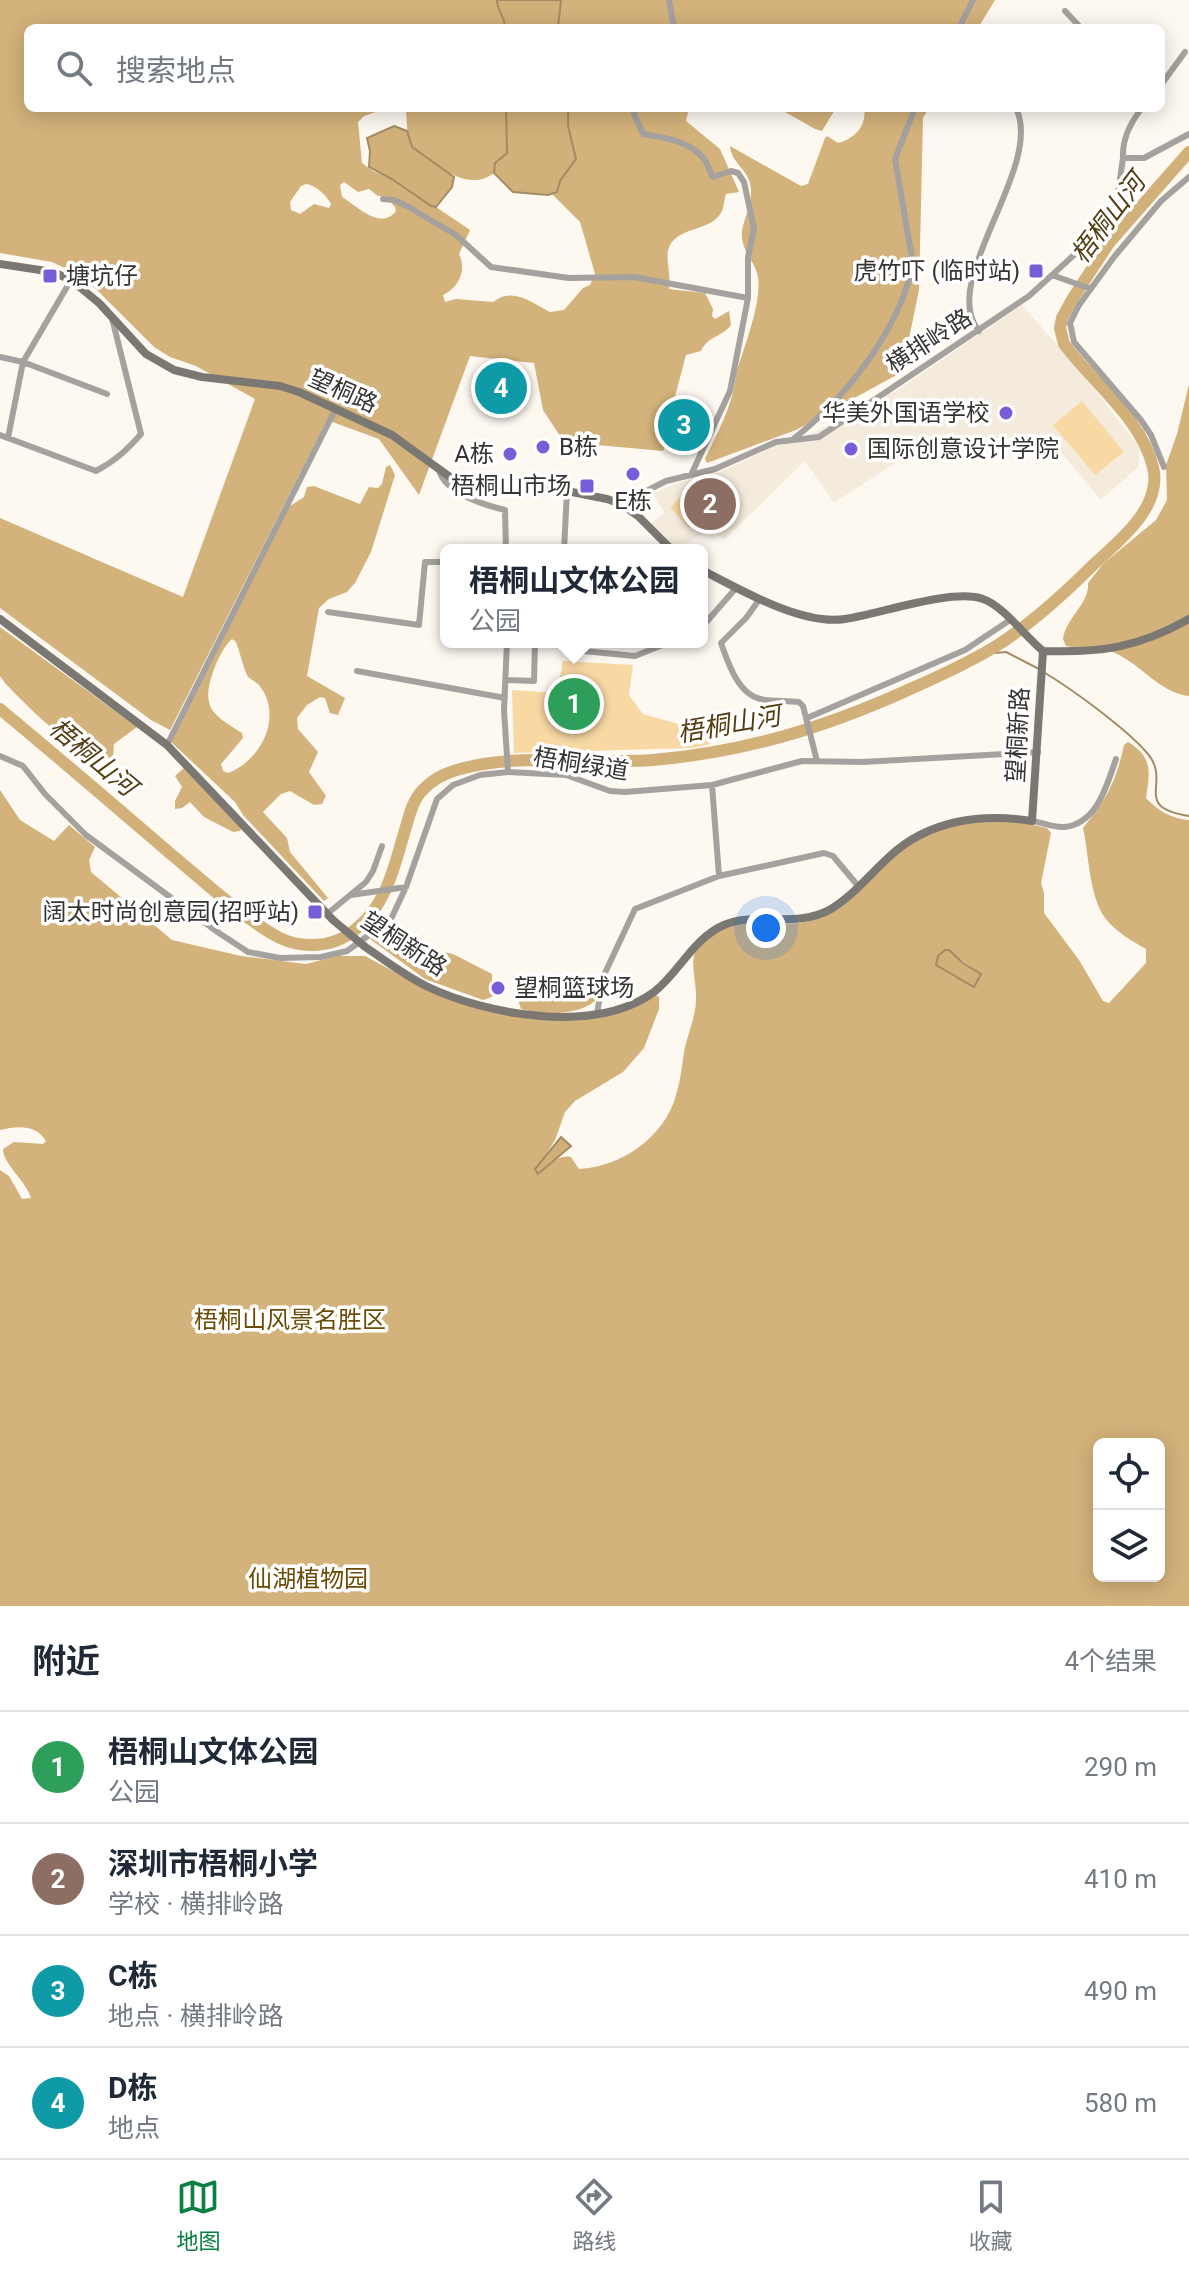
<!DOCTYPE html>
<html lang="zh">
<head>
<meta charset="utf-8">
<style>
	body { margin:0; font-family:Roboto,"Noto Sans SC",sans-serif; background:#f6f6f7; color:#1f2937 }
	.controls { position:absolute; right:24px; bottom:24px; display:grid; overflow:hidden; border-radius:12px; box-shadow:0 4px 20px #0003 }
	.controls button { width:72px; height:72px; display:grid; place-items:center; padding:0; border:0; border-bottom:2px solid #e0e1e3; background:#fff; color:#1f2937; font:40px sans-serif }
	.you { position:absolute; left:766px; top:928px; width:28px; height:28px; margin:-20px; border:6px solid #fff; border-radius:50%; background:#1a73e8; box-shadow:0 0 0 12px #1a73e833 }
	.badge { display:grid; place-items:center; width:52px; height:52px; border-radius:50%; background:#0b8043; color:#fff; font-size:26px; font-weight:700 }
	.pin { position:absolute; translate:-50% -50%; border:4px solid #fff; box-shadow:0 2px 8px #0006 }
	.popup { position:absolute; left:440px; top:544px; width:268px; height:104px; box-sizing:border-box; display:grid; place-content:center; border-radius:12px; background:#fff; filter:drop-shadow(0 2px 6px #0005); font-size:26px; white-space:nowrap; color:#747a83 }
	.popup b { font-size:30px; color:#1f2937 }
	.popup::after { content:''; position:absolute; left:50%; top:100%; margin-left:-16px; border:16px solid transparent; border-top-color:#fff }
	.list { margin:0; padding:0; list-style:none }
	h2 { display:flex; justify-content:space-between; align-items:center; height:104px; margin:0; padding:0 32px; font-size:34px }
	h2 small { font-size:26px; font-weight:400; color:#747a83 }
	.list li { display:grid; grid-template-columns:52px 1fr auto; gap:24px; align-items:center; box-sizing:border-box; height:112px; padding:0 32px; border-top:2px solid #e0e1e3 }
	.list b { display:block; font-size:30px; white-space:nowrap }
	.list p { margin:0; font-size:26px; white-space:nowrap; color:#747a83 }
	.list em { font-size:26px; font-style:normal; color:#747a83 }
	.icon { flex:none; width:44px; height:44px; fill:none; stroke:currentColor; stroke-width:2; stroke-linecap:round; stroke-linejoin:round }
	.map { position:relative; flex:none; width:1189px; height:1606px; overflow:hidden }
	.search { position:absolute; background:#fff; box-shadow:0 4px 20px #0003; left:24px; right:24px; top:24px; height:88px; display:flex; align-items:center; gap:20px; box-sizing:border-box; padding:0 28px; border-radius:12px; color:#747a83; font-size:30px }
	.sheet { height:552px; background:#fff }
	nav { display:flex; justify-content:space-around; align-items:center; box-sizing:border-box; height:112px; border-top:2px solid #e0e1e3; background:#fff; font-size:22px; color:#747a83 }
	nav a { display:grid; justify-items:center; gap:4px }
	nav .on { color:#0b8043 }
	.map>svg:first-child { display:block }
	.built { fill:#f4ebdd }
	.green { fill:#f8d9a4 }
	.forest { fill:#d3b27b; fill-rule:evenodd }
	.water { fill:#d1b079; stroke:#a38b64; stroke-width:2 }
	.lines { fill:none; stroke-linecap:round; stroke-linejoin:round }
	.stream { stroke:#a38b64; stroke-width:2 }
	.river { stroke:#d1b079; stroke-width:12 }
	.street { stroke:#a4a19e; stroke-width:6 }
	.secondary { stroke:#7b7873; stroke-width:8 }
	.secondary-bridge { stroke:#7b7873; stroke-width:8 }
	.poi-dot { fill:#795dd8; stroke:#fff; stroke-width:3 }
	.labels { text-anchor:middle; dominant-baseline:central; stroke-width:7; stroke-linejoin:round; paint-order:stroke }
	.poi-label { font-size:24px; fill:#373532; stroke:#fff; text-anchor:end }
	.street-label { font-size:24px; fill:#373532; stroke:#fff }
	.park-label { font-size:24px; fill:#6c4c05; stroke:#fff }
	.water-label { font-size:26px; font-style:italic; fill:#543d11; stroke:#fff }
</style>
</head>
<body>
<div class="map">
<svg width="1189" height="1606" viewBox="0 0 1189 1606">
	<rect width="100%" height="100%" fill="#fdf8f0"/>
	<path class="built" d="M1022,305l57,65 60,77v19l-38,34 -52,-62 -23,19 -17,-20 -42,14 -63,6 -70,46 -29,-42 -81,79 -13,-11 -35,20 -27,-24 16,-12 -12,-19 21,-10 47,-12 54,-26 20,-4 103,-52z"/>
	<path class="green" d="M1082,401l42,51 -29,23 -42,-50z
		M681,497l19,20 -11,11 -19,-21z
		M563,661l70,4 -4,30 14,19 60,17 7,13 -17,4 -179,5 -2,-63 45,3z"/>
	<path class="forest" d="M0,0h497c1,11 8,16 8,28h-477v80h359l-23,8 -6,6 4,41 11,8 19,8 39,27 5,1 34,23 -11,24c8,16 0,33 -16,41l2,7 11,-3 37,3c20,-16 39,1 57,10l14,-2 19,-22 7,-3 5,-11 -15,-52 -28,-28 5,-2 3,-11 15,-22 -7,-33v-18h121l-3,13 34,28 19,43 -13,2c-2,6 -2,14 -5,19 -11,19 -46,13 -53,37 -2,8 3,27 1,39l36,4 8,16 -1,7 3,3 14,-8 2,14c-9,12 -23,11 -30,26l-15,4 -17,64 -2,23 -4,9 -99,-9 -21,-32 -9,-47 -64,-7 -51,139 -40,-56 -52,-19 -157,310 -19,-10 -151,-112v-90l183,79 72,-198 -59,-33 -26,-9 -16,-10 -60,-60 -25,-17 -17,-8 -52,-9zM344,182l14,10 11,-3 9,7h7l10,11 1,4c-15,20 -39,-5 -54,-14l-2,-12zM306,184c10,1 21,12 25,20l-2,4 -15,-4 -14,10 -9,-4 -1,-8 11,-16z
		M561,0h434l-17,28h-420z
		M395,108h111l1,45 -12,10 -1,10c-28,21 -59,-10 -83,-26l-3,-5 -2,-32z
		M778,108h58l-14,23 -7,-2z
		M864,108h65l-6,10 -4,172 -17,82 -106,58 -89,33 -2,-4c13,-27 29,-56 31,-86 8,-24 26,-72 22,-96 -3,-17 -18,-26 -16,-46 3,-17 12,-29 8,-48 -4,-15 -19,-21 -20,-37l71,40 7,-2 17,-46 2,-2 11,7c17,-5 29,-17 26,-35z
		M1189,384v312c-29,-3 -47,-31 -74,-43 -14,-6 -34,-4 -49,-7l-3,-7c3,-21 27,-36 25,-56l15,-19 53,-44 11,-20 -1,-35 11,-31z
		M390,465l5,10 -24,77 -16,31 -8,9 -18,7 -10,9 -12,68 38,22 -7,17 -8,-2 -5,-15 -5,-1 -13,8 -10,13 1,11 20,23 -9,20 17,24 -4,8 -8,1 -24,-14 -9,3 -18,18 24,26 3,14 38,46 -4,3 -81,-86 -8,-13 -64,-60 116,-234 17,-11 3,-10 7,-1 46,18 9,-17 9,1 4,-4 4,-17zM232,639l4,3c4,10 6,21 10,31 3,7 8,7 13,12 25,31 2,76 -31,88l-5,-2 -2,-7 22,-26 -1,-5c-30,-19 -41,-25 -29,-61 4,-11 10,-25 19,-33z
		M0,627l137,100 -23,17 -1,13 -3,5c-30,-2 -84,-57 -105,-79l-5,-7z
		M1128,742c25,15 22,30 18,56 11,12 26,21 43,22v786h-1189v-436l9,6 13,23 9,-1c-5,-17 -28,-34 -28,-49l11,-7 29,2 3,-3c-10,-17 -29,-15 -46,-11v-340l20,30 34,21 15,-16 26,22 -6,13 2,12 81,68 69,16 65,8 31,-8h28l75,40 92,23 70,-4 53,-20 4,2v12l-15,39 -21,24 -48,29 -10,11 -10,28 -12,19 -4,15c10,-8 18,-20 32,-17l8,12c42,-2 86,-32 97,-74 5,-15 6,-32 9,-48 4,-16 11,-32 11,-48 1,-23 -12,-45 11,-63 33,-25 69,-5 106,-16l106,-83 43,-15 49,-2 36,8 4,5 -10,50 3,10v20l35,47 24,41 6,2 37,-40v-14c-14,-8 -30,-17 -40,-30 -17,-21 -17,-65 -23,-91 24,-29 33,-47 41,-83zM951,953l30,21 -25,4 -20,-13zM1099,1444h60v132h-60z
		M184,768l59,58 -3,5 -7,1 -29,-15 -14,-15 -8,6 -7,1v-8l7,-14 -7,-11z
		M381,934l10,5 62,15 39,20v23l-9,3 -58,-21 -55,-40z
		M593,982l4,7 -2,12c-18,15 -53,14 -74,8l-4,-13 4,-12 20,6z"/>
	<path class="water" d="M497,0h64l-3,28h-53c0,-12 -8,-17 -8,-28z
		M506,108h62v18l8,33 -16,22 -3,11 -9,3 -35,-3 -19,-19 1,-10 12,-10z
		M394,126l13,5 5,16 42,30 -2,10 -16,20 -5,-1 -39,-27 -23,-12 1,-16 -3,-13z
		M945,950h4l14,13 18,11 -7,13 -38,-22 2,-9z
		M561,1137l10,9 -33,28 -3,-5z"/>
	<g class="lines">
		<path class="stream" d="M982,654l24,-2 33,17
			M1045,673c27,16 83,57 103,81 24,29 -17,53 41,62"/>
		<path class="river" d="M0,709c58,48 115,97 172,146 29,24 76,67 108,83 10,5 21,7 32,7 16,0 31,-5 44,-16 31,-25 38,-62 49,-99 4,-12 6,-26 15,-37 10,-12 24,-20 40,-24 62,-17 129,-4 193,-9 92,-8 171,-32 255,-70 32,-14 63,-28 93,-47 33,-22 64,-50 92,-78 26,-24 70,-58 60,-98 -12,-49 -60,-84 -89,-123l-4,-16 2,-10 11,-20 36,-55 80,-91"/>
		<path class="street" d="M669,0l5,28
			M1065,11l16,17
			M959,28l14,-28
			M1161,85l24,-33
			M636,108l-2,6 9,20c20,3 47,7 61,25 4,5 5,12 9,18l18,-6 7,2 6,9 10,47 -6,28v41l-18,93 -39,84
			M1123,158c-1,-19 7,-35 19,-50
			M383,199l11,1 13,6 49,29 35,32 78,11 65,-1 114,21
			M1052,275l39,14
			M979,331c-42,-49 66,-164 37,-223
			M0,357l23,5 84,32
			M0,435l96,36c19,-10 31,-21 45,-37l-29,-116
			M8,438l15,-76 48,-82
			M792,440c53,-41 107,-109 121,-176l-18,-105 20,-51
			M1164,467l-13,-32 -10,-15 -67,-78 -4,-19 9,-18 35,-48 47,-56 28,-24
			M439,470c6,23 45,35 66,40l1,40
			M621,504l45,-23 49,-12 61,-27 43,-5 210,-141 79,-72 8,-17 7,-49h21l45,-24
			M564,550l3,-59
			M759,600l-13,18 -25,25c7,19 16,50 39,56 12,3 27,1 39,3l4,4 14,55
			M328,612l91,13 6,-63h21
			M702,627l34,-39
			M507,642l-3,68 4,62
			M563,642v7l72,7 35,-14
			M357,671l148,27
			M506,680l28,1 1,-39
			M807,718l158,-68 45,-30
			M167,745l168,-335
			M0,756l23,10 22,28 41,41 133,98 29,19 32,6 41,-1 26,-6 44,-32 15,-32 31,-88 16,-14 27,-10 28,-3 58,3 44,16 15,1 87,-7 90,-24 61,1 175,-10
			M712,785l7,91
			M1032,821c9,1 22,7 32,6 33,-3 43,-42 52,-68
			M351,895l55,-8
			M327,914l39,-32 7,-11 9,-25
			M597,1013l7,-38 31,-66 84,-33 105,-23 9,3 26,31"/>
		<path class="secondary" d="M0,264l53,8 18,8 28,23 47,51 28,16 28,7 78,9 19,6 93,43 58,42 25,11 15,3h77l40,8 14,5 17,12 34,34
			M702,570c37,19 100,56 143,49 35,-5 107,-31 138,-20 19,6 43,38 60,52
			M0,619l167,126 166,175
			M1043,651c57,2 95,-3 146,-32
			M364,946c20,14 40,29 62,40 60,29 169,49 228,6 26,-20 38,-53 70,-67 33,-14 72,4 107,-16 23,-14 39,-35 59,-53 39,-36 91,-43 142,-35l11,-170"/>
		<path class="secondary-bridge" d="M333,920l31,26"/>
	</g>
	<g class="poi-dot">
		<rect x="1028" y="263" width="16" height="16" rx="4"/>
		<rect x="42" y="268" width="16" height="16" rx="4"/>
		<circle cx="1006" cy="413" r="8"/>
		<circle cx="543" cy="447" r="8"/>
		<circle cx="851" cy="449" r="8"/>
		<circle cx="510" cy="454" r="8"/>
		<circle cx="633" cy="474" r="8"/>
		<rect x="579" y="478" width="16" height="16" rx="4"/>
		<rect x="307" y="904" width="16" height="16" rx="4"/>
		<circle cx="498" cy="988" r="8"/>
	</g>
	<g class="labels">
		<g class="poi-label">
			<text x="1020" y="271">虎竹吓 (临时站)</text>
			<text x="66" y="276" text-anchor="start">塘坑仔</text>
			<text x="990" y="413">华美外国语学校</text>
			<text x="559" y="447" text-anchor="start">B栋</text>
			<text x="867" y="449" text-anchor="start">国际创意设计学院</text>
			<text x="494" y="454">A栋</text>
			<text x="571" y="486">梧桐山市场</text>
			<text x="633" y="501" text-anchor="middle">E栋</text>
			<text x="299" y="912">阔太时尚创意园(招呼站)</text>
			<text x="514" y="988" text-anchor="start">望桐篮球场</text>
		</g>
		<g class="street-label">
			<text transform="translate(929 341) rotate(-33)">横排岭路</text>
			<text transform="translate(343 391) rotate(24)">望桐路</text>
			<text transform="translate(1018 735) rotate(-87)">望桐新路</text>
			<text transform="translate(581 764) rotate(9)">梧桐绿道</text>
			<text transform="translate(404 944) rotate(33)">望桐新路</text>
		</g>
		<g class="park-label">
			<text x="290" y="1320">梧桐山风景名胜区</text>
			<text x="308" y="1579">仙湖植物园</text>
		</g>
		<g class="water-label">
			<text transform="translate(1108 218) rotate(-53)">梧桐山河</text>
			<text transform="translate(729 724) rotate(-10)">梧桐山河</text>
			<text transform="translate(93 757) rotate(40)">梧桐山河</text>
		</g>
	</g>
</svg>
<div class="controls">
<button><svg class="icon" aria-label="locate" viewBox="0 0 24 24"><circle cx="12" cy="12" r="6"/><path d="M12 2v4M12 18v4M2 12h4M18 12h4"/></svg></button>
<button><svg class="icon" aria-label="layers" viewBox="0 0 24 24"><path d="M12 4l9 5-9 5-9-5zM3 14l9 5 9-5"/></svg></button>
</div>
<div class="you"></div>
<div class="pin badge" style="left:574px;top:704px;background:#2e9e5b">1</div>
<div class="popup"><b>梧桐山文体公园</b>公园</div>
<div class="pin badge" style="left:710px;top:504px;background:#8d6e63">2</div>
<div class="pin badge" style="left:684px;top:425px;background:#0f9aa8">3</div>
<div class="pin badge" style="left:501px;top:388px;background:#0f9aa8">4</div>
<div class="search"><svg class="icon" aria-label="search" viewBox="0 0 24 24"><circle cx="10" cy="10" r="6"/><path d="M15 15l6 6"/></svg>搜索地点</div>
</div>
<section class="sheet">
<h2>附近<small>4个结果</small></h2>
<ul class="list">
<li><span class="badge" style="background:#2e9e5b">1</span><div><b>梧桐山文体公园</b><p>公园</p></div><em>290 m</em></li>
<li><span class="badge" style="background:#8d6e63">2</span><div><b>深圳市梧桐小学</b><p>学校 · 横排岭路</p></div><em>410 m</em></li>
<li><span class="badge" style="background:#0f9aa8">3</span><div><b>C栋</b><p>地点 · 横排岭路</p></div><em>490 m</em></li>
<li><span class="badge" style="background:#0f9aa8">4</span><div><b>D栋</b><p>地点</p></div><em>580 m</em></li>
</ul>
</section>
<nav>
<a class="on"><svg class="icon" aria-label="map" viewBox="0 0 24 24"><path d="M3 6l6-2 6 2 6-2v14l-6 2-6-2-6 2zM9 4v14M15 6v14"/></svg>地图</a>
<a><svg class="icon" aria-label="directions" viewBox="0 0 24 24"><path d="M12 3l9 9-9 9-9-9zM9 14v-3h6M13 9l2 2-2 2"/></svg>路线</a>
<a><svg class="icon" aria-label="saved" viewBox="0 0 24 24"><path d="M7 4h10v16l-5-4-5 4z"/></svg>收藏</a>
</nav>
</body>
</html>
